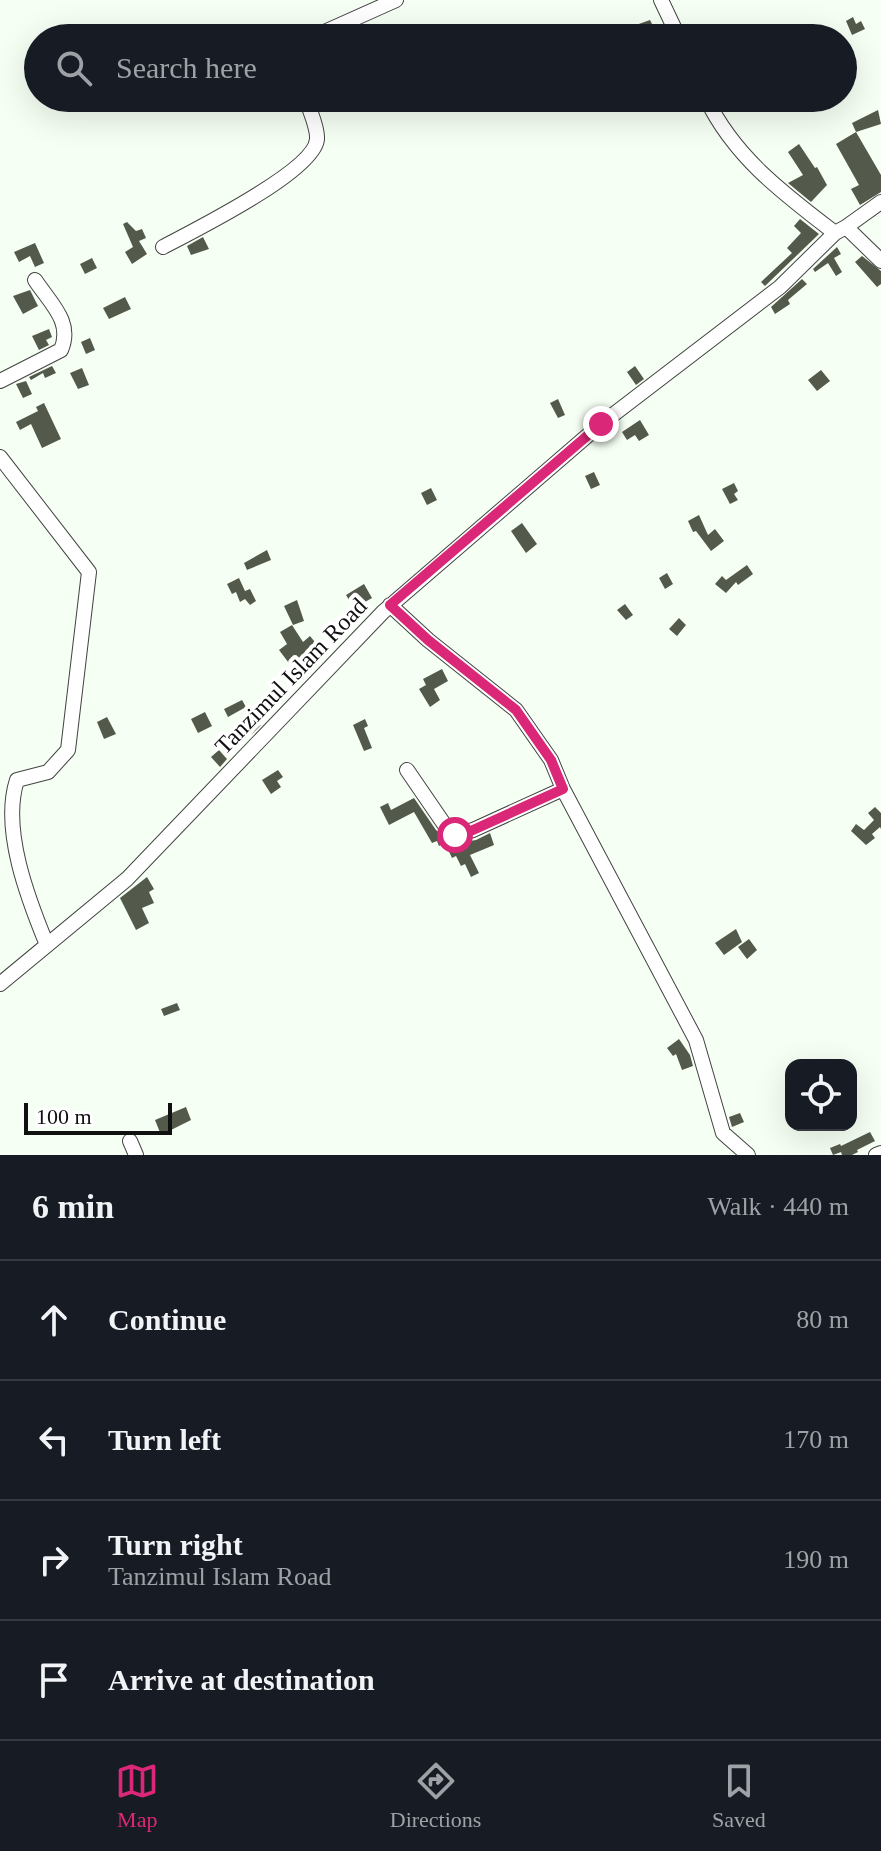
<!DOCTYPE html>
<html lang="en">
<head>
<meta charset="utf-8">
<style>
	body { margin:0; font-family:Georgia,serif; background:#20242c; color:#f1f3f6 }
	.controls { position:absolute; right:24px; bottom:24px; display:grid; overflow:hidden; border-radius:16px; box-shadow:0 8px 32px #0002 }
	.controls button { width:72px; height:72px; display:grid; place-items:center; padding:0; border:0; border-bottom:2px solid #363941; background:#171b24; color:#f1f3f6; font:40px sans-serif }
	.scale { position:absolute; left:24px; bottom:20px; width:148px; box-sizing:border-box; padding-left:8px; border:4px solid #101010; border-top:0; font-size:22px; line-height:28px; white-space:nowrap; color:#101010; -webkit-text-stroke:6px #fff; paint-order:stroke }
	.stop { position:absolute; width:24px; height:24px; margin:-18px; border:6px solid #db2777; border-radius:50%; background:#fff }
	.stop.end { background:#db2777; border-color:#fff; box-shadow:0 2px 8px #0008 }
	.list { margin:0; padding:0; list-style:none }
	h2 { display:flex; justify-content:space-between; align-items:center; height:104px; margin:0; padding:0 32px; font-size:34px }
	h2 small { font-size:26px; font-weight:400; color:#9ea1a6 }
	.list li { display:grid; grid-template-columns:52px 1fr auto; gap:24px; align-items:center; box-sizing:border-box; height:120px; padding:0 32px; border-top:2px solid #363941 }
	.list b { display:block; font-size:30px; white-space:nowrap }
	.list p { margin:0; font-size:26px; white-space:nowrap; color:#9ea1a6 }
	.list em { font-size:26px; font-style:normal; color:#9ea1a6 }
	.icon { flex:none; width:44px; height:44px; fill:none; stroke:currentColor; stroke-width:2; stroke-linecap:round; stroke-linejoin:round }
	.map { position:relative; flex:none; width:881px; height:1155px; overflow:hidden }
	.search { position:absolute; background:#171b24; box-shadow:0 8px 32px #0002; left:24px; right:24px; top:24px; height:88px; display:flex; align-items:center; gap:20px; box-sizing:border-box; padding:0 28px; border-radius:44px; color:#9ea1a6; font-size:30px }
	.sheet { height:584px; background:#171b24 }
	nav { display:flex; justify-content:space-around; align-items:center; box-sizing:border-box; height:112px; border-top:2px solid #363941; background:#171b24; font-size:22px; color:#9ea1a6 }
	nav a { display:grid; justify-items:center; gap:4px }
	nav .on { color:#db2777 }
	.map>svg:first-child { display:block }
	.building { fill:#545a4b }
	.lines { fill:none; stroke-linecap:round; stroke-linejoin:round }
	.minor-casing { stroke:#434343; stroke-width:16 }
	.minor { stroke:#fff; stroke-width:14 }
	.route { stroke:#db2777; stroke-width:10 }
	.labels { text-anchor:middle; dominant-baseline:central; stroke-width:8; stroke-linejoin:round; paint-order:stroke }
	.street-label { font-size:24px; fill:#101010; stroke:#fff }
</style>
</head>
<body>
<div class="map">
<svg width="881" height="1155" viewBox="0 0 881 1155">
	<rect width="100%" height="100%" fill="#f5fff3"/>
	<path class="building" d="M853,17l3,7 5,-3 4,8 -13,6 -6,-14z
		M650,20l2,4 -27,14 -3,-8z
		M878,110l3,14 -25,8 -4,-9z
		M856,132l25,43v17l-21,13 -9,-16 8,-4 -23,-41z
		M799,144l16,24 2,-1 10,18 -16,17 -23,-19 15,-8 -15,-23z
		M800,219l19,15 -54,52 -4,-4 31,-29 -5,-5 14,-15 -7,-7z
		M127,222l9,9 6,-2 4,9 -7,3 8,13 -15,10 -7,-12 8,-5 -10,-23z
		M203,237l6,12 -18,6 -4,-9z
		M35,243l9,20 -9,4 -5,-11 -11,6 -5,-10z
		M837,247l4,7 -7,4 8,14 -6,4 -8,-13 -13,9 -2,-3z
		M862,256l19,15v13l-4,3 -22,-25z
		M92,258l5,10 -12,6 -5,-10z
		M802,279l5,5 -19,16 2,4 -15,10 -4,-7z
		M30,290l8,16 -15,8 -10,-18z
		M125,297l6,12 -22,10 -6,-11z
		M49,329l3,8 -6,3 3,5 -10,5 -7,-14z
		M90,338l5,12 -9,4 -5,-12z
		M52,366l4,7 -11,5 -2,-5 -12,7 -2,-3z
		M635,366l9,13 -8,6 -9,-13z
		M82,368l7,17 -11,4 -8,-16z
		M821,370l9,11 -13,10 -9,-11z
		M26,381l6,13 -9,4 -7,-14z
		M558,399l7,16 -7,3 -8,-15z
		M44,403l17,36 -19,9 -11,-24 -11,6 -4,-8 22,-11 -2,-4z
		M640,420l9,15 -10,6 -4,-6 -8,5 -5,-8z
		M594,472l6,13 -9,4 -6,-13z
		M734,483l4,8 -4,3 4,6 -8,4 -8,-15z
		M431,488l6,12 -10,5 -6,-12z
		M699,515l9,20 7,-6 9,12 -13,10 -15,-20 -3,1 -5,-11z
		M522,523l15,21 -11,9 -15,-22z
		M267,550l4,10 -24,10 -3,-7z
		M747,565l6,9 -15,11 -2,-3 -10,11 -11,-9 7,-8 4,4z
		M667,573l6,11 -8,5 -6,-11z
		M239,578l6,13 5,-2 6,12 -6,4 -5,-6 -5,3 -4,-10 -4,2 -5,-10z
		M364,584l8,14 -14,8 -6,-1 -6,-10z
		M297,600l7,21 -11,4 -9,-19z
		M625,604l8,11 -7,5 -9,-10z
		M347,614l6,10 -12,7 -7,-9z
		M679,618l7,7 -9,11 -8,-7z
		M292,625l11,17 7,-6 9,11 -14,11 4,6 -5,4 4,5 -7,6 -22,-29 8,-6 -7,-12z
		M442,669l6,12 -14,8 6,11 -10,7 -11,-18 7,-4 -3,-6z
		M242,700l4,7 -18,10 -4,-8z
		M205,712l7,14 -14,7 -7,-14z
		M107,717l9,17 -12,5 -7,-17z
		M253,718l8,7 -9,9 -8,-7z
		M365,719l3,7 -4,2 8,20 -8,3 -11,-26z
		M219,750l8,9 -7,8 -9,-10z
		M278,770l5,7 -6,4 4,6 -10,7 -9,-14z
		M414,798l22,32 16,14 24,-4 14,-7 4,12 -24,10 9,18 -8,4 -6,-13 -4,2 -5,-10 -4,2 -7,-15 -6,3 -2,-5 -5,2 -18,-31 -25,13 -9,-18 8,-4 3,7z
		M875,807l6,6v16l-1,-2 -8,7 3,4 -9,7 -15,-14 5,-7 8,6 10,-10 -6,-7z
		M147,877l7,12 -5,3 5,11 -12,5 7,15 -13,7 -16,-32z
		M736,929l6,13 -18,13 -9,-12z
		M749,939l8,11 -10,9 -9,-12z
		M177,1003l3,7 -16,6 -3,-7z
		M679,1039l11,16 3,11 -11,4 -6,-16 -3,2 -6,-8z
		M186,1107l5,13 -30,15 -6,-15z
		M740,1113l4,9 -12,5 -3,-10z
		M870,1132l5,9 -18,9 1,2 -6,3h-10l-1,-3 -8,3 -3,-7 10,-4 1,2z"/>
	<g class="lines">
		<g class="minor-casing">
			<path id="minor" d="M661,0l18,38
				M311,38l85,-38
				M706,98c28,59 78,96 129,135
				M846,227l35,-25
				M163,247c30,-16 152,-76 154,-108 1,-12 -8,-29 -11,-41
				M0,381l61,-31c12,-28 -10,-46 -26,-70
				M0,457l89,115 -21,178 -20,22 -31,8c-16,49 11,119 30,165
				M390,605l38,35 88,70 35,50 12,29 133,251 27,93 25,22
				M407,770l37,54 11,11 18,-5 90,-41
				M0,984l127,-105 256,-267 218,-188 179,-137 55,-54 11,-6 35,34
				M130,1141l6,14
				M876,1155l5,-2"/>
		</g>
		<use href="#minor" class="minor"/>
	</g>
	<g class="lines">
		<path class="route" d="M455,835l18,-5 90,-41 -12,-29 -35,-50 -88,-70 -38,-35 211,-181"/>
	</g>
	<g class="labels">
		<g class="street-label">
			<text transform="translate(291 676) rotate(-46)">Tanzimul Islam Road</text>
		</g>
	</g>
</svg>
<div class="controls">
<button><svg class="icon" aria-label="locate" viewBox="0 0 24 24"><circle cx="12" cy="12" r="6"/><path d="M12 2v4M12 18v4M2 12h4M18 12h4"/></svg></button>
</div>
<div class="scale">100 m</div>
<div class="stop" style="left:455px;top:835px"></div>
<div class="stop end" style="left:601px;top:424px"></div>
<div class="search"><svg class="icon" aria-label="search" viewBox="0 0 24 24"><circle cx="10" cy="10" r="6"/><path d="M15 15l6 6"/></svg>Search here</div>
</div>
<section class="sheet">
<h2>6 min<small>Walk · 440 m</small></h2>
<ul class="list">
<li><svg class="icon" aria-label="ahead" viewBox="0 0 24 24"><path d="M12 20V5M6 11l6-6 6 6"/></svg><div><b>Continue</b></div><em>80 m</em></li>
<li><svg class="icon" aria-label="left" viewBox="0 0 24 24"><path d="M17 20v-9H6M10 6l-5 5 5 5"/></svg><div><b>Turn left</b></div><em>170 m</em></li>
<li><svg class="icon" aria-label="right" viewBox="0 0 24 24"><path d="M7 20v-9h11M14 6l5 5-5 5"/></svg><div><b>Turn right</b><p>Tanzimul Islam Road</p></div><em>190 m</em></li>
<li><svg class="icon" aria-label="arrive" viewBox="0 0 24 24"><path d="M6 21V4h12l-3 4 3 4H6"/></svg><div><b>Arrive at destination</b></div></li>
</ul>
</section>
<nav>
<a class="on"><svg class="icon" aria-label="map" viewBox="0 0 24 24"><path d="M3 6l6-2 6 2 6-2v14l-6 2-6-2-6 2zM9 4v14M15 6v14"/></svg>Map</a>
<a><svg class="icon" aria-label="directions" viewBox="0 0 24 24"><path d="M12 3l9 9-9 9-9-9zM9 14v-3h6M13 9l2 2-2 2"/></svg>Directions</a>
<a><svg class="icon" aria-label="saved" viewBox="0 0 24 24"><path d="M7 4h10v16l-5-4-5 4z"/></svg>Saved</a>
</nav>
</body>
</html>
